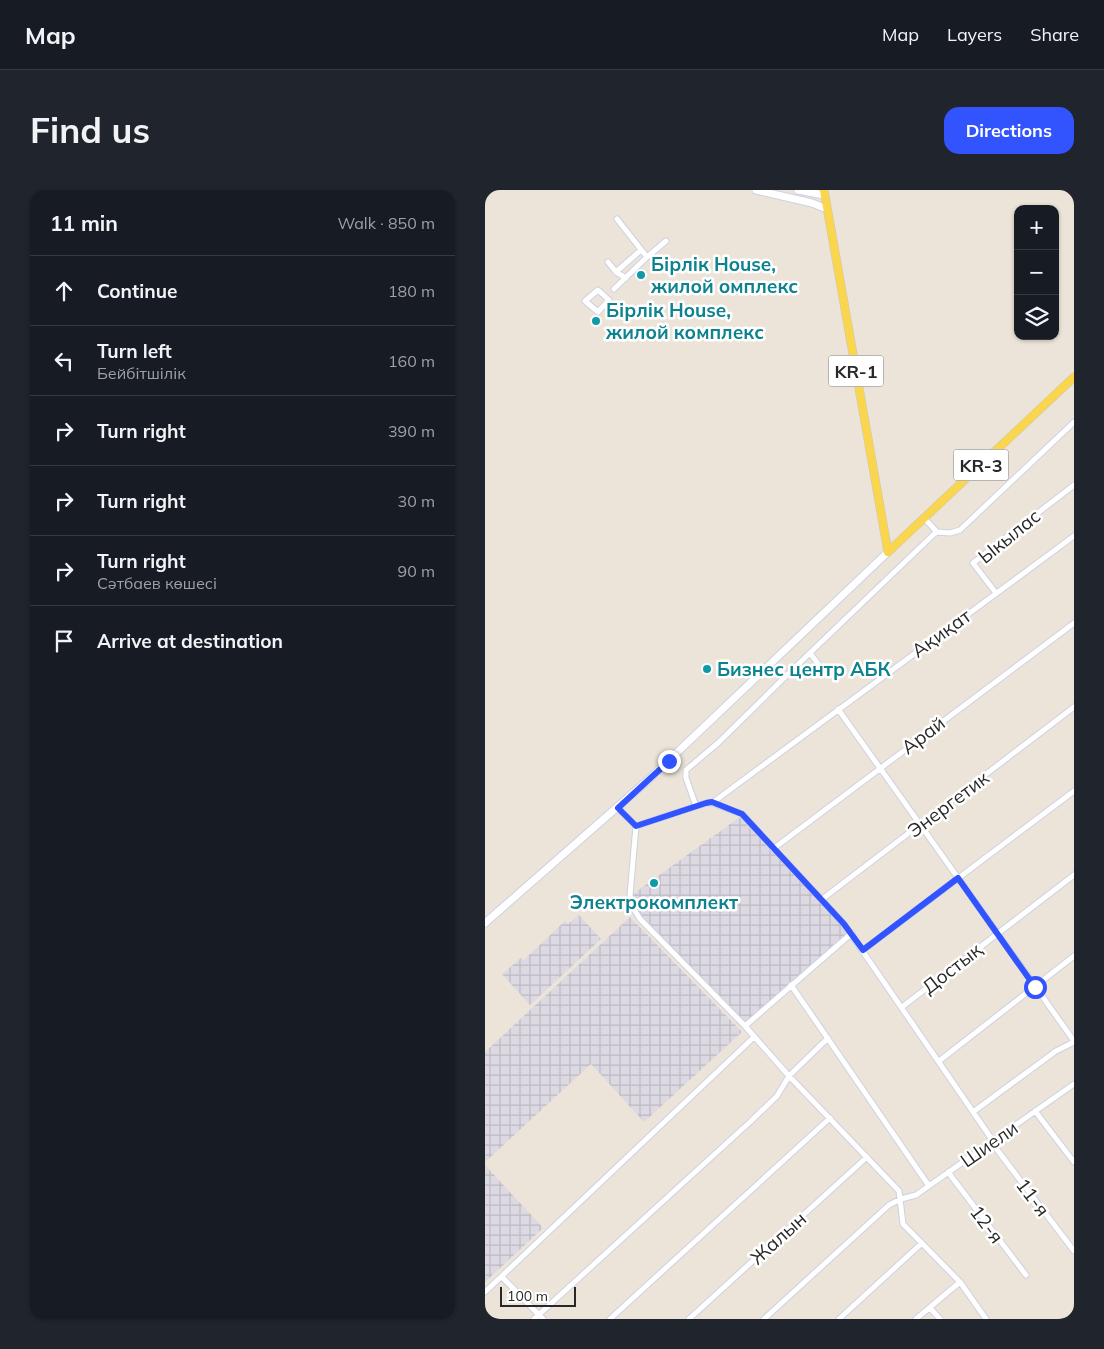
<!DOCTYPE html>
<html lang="en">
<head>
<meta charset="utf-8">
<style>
	body { margin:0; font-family:Mulish,sans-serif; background:#20242c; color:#f1f3f6 }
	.controls { position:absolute; right:15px; top:15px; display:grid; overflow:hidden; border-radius:10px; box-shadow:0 1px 4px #0004 }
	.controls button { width:45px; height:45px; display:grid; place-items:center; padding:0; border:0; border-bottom:1px solid #363941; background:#171b24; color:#f1f3f6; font:25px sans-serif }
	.scale { position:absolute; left:15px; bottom:12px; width:76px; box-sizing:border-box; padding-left:5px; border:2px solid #282828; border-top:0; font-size:14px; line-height:18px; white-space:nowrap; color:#282828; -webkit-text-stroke:4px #fff; paint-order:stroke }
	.stop { position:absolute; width:15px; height:15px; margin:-11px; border:4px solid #3254ff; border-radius:50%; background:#fff }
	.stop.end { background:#3254ff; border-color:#fff; box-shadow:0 1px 5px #0008 }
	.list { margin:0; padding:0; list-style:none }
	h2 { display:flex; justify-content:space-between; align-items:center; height:65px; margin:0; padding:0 20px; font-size:21px }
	h2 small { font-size:16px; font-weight:400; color:#9ea1a6 }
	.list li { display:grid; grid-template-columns:32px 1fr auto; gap:15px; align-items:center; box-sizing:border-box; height:70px; padding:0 20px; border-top:1px solid #363941 }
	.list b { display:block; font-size:19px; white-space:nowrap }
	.list p { margin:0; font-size:16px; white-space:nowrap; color:#9ea1a6 }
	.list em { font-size:16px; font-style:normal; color:#9ea1a6 }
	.icon { flex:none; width:28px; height:28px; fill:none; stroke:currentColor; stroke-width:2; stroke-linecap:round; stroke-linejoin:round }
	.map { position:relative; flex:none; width:589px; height:1129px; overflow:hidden; border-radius:15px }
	header { display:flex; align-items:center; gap:30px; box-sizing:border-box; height:70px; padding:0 25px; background:#171b24; border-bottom:1px solid #363941 }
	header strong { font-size:24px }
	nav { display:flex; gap:28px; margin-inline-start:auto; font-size:18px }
	.intro { display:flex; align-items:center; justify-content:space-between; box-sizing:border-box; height:120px; padding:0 30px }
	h1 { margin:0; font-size:35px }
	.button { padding:12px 22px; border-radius:15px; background:#3254ff; color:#fff; font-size:18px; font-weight:700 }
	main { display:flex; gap:30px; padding:0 30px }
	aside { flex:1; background:#171b24; border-radius:15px; box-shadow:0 1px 4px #0004 }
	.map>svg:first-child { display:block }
	.industrial { fill:url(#industrial-grid) }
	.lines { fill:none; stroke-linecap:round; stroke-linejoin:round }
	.street-casing { stroke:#cdd1e2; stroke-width:7 }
	.secondary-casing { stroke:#cdd1e2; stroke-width:9 }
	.primary-casing { stroke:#c7c7c7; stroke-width:9 }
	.street { stroke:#fff; stroke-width:5 }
	.secondary { stroke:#fff; stroke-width:7 }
	.primary { stroke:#fad64e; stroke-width:8 }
	.route { stroke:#3254ff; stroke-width:6 }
	.culture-dot { fill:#0f9aa8; stroke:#fff; stroke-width:2 }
	.labels { text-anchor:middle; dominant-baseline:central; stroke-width:5; stroke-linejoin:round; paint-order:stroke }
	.shield { fill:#fff; stroke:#686868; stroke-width:1 }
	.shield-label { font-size:18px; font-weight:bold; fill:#282828 }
	.culture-label { font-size:19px; font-weight:bold; fill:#0d838f; stroke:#fff; text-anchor:start }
	.street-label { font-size:19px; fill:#282828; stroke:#fff }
</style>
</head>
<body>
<header>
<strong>Map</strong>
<nav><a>Map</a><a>Layers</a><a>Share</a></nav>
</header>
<div class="intro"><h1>Find us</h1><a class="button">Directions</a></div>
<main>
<aside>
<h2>11 min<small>Walk · 850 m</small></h2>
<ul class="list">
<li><svg class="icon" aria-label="ahead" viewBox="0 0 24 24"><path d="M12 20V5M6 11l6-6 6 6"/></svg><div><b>Continue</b></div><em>180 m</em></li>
<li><svg class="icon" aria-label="left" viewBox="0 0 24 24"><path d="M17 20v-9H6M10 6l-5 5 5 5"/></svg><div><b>Turn left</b><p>Бейбітшілік</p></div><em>160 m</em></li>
<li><svg class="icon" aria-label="right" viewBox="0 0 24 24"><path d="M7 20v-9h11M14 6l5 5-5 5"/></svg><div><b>Turn right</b></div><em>390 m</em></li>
<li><svg class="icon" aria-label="right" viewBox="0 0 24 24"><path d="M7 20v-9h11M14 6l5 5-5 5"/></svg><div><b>Turn right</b></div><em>30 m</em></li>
<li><svg class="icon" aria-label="right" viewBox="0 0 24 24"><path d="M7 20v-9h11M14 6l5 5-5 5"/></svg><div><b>Turn right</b><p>Сәтбаев көшесі</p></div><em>90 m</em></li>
<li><svg class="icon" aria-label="arrive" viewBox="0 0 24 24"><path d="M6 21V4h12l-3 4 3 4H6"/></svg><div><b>Arrive at destination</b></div></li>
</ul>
</aside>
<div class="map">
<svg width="589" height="1129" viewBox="0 0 589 1129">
	<defs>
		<pattern id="industrial-grid" width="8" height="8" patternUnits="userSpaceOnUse" patternTransform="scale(1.25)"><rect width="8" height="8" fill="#dcd9e3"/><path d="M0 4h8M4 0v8" fill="none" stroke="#bdbac3"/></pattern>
	</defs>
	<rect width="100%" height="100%" fill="#ece4d8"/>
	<path class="industrial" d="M255,627l109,117 -102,89 -106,-106 -6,-12 -2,-11z
		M94,725l22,24 -71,66 -28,-31 19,-16 3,2 41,-39 3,3z
		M145,727l112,115 -98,90 -53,-58 -106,98v-110z
		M0,975l58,63 -58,54z"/>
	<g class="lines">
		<g class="street-casing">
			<path id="street" d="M132,29l30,38 19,-16
				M123,72l8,10 10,6
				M131,82l25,-22
				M129,99l33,-32
				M113,100l11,10 -11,12 -13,-11z
				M439,328l13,14
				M511,403l-23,-30 101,-78
				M325,463l9,12
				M353,519l236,332
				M227,613l362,-267
				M211,616l-10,-28v-8l32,-27 70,-69 145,-139 4,-3 13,1 10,-3 114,-108
				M133,618l18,18
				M151,636l-6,69 2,11 8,13 105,107 44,50 110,115 4,33 57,58 26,37
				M151,636l70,-23h6l30,11 102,110 149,217
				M288,659l301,-226
				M336,710l253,-193
				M378,760l211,-159
				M306,795l138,201
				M417,817l172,-132
				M260,836l107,-93
				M454,871l135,-105
				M550,921l39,51
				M488,922l83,-61 18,-9
				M507,953l82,108
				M463,982l78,103
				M17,1087l41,42
				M0,1102l269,-255
				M445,1118l10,11
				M49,1129l217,-198 26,-25 12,-20 39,-38
				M125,1129l220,-201
				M204,1129l178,-162
				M279,1129l125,-114 12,-6 15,-4 158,-111
				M354,1129l83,-76
				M431,1129l44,-37
				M586,1129l3,-2"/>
		</g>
		<g class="secondary-casing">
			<path id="secondary" d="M271,0l56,13 15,6
				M313,0l26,5
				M0,733l162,-142 241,-229"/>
		</g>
		<g class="primary-casing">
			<path id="primary" d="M339,0l64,362
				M403,362l186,-175"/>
		</g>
		<use href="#street" class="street"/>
		<use href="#secondary" class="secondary"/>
		<use href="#primary" class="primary"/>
	</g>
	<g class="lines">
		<path class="route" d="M184,571l-51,47 18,18 70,-23 6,-1 30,12 102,110 19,26 95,-72 77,109"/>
	</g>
	<g class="culture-dot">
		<circle cx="156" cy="85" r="5"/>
		<circle cx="111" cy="131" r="5"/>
		<circle cx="222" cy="479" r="5"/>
		<circle cx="169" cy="693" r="5"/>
	</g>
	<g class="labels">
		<g class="shield">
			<rect x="343.5" y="165.5" width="55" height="31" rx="4"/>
			<rect x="468.5" y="259.5" width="55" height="31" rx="4"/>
		</g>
		<g class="shield-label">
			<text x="371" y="181">KR-1</text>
			<text x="496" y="275">KR-3</text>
		</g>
		<g class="culture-label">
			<text x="166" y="74">Бірлік House,<tspan x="166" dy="22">жилой омплекс</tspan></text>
			<text x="121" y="120">Бірлік House,<tspan x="121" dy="22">жилой комплекс</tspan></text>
			<text x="232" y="479">Бизнес центр АБК</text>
			<text x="169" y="712" text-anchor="middle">Электрокомплект</text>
		</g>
		<g class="street-label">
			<text transform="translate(524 346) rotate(-39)">Ыкылас</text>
			<text transform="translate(456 443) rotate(-36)">Ақиқат</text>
			<text transform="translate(438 545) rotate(-37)">Арай</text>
			<text transform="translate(463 614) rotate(-37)">Энергетик</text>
			<text transform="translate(467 778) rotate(-38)">Достық</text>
			<text transform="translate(504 954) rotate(-35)">Шиели</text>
			<text transform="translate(548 1007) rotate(53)">11-я</text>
			<text transform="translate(502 1034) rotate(53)">12-я</text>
			<text transform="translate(293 1048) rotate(-42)">Жалын</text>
		</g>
	</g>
</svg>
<div class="controls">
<button>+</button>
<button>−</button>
<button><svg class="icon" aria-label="layers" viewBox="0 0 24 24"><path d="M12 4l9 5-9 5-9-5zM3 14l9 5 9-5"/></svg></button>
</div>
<div class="scale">100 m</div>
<div class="stop" style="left:550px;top:797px"></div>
<div class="stop end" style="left:184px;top:571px"></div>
</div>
</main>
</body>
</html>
